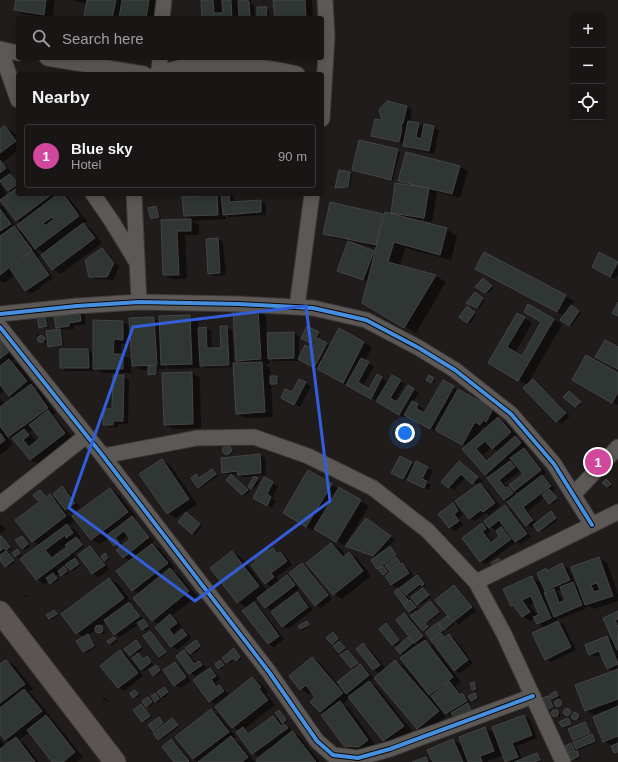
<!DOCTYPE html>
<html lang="en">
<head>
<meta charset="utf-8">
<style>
	body { margin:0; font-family:Helvetica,sans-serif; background:#252222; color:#f1f3f6 }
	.controls { position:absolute; right:12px; top:12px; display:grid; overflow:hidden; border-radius:4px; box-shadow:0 2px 10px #0003 }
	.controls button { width:36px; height:36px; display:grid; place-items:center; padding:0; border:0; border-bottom:1px solid #363434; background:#181514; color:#f1f3f6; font:20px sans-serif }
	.you { position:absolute; left:405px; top:433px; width:14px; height:14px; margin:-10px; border:3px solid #fff; border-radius:50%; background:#1a73e8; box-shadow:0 0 0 6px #1a73e833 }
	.badge { display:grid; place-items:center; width:26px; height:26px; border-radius:50%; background:#b45309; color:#fff; font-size:13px; font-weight:700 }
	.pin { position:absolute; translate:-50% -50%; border:2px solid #fff; box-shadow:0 1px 4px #0006 }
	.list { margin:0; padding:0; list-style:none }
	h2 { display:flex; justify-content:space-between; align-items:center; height:52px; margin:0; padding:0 16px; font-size:17px }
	h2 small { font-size:13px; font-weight:400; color:#9f9fa0 }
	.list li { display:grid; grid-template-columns:26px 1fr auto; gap:12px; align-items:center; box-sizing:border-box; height:64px; margin:0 8px 8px; padding:0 8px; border:1px solid #363434; border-radius:4px }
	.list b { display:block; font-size:15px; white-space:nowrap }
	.list p { margin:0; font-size:13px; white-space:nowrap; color:#9f9fa0 }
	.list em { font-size:13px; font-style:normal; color:#9f9fa0 }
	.icon { flex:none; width:22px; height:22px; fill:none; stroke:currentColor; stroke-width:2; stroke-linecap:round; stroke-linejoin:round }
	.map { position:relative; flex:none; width:618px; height:762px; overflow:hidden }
	.search { position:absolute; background:#181514; box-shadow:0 2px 10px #0003; left:16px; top:16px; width:308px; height:44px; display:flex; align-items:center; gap:10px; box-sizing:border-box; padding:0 14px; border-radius:4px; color:#9f9fa0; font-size:15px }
	.panel { position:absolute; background:#181514; box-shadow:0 2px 10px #0003; left:16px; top:72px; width:308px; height:124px; border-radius:4px }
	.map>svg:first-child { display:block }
	.shadow { fill:#0007; fill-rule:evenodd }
	.building { fill:#2f3634; stroke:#454544; fill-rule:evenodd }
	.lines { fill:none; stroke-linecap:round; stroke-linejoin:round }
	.minor-casing { stroke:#3c3838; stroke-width:17 }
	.secondary-casing { stroke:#3c3838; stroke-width:23 }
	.minor { stroke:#5b5856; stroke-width:15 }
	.secondary { stroke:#5b5453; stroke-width:21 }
	.cycleway-casing { stroke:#0a0606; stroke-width:6 }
	.cycleway { stroke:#468fdf; stroke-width:4 }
	.marked { fill:none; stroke:#335eda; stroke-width:3; stroke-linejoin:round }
</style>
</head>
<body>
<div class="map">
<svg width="618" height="762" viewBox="0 0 618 762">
	<rect width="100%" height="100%" fill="#201c1b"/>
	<path class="shadow" d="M17,0h38l-3,18 -29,-4 -8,-4z
		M74,0h84l-3,18h-66l-4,-2 3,-12 -11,-2z
		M202,0h19l1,14h2l-1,-14h28v3l3,2 1,13h-52z
		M274,0h38l1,18h-37z
		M266,8l3,2v8h-11z
		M407,106l5,4 -2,12 8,2 7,3v-2l9,2 5,3 -5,24 -24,-5 -6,-3 1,-2 -27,-6 -6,-3 11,-13z
		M5,127l8,5 5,6v12l-15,12 8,10 -11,7v-48z
		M360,141l40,11 -7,28 -39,-10z
		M460,167l8,4 -8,27 -23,-6 -5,30 -8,-1 5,-31h-2l-5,31 -5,-1v2l29,7 11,7 -6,24 -46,-12 -5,18 36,10 10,6 -30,51 -53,-31 5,-20 -30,-12 11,-29 -16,-3 -9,-5 7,-29 54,13 12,-1 -5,-3 18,-27 -10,-6zM349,241l28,7 -1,5 -3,-1z
		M340,171l12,3 -2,14h-12l-2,-1z
		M10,175l8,9v10h45l6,4 18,23 -4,3 8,5 11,14 -41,31 -8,-5 -11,-13 3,-3 -12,-6 7,8 -2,2 15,21 -22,16 -5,-3 -11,-16 -11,8 -4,-2v-76l3,2 14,22 8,5 -4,-11 -5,-3 -16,-21v-15l8,11 4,-2 -4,-3z
		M201,194h64l-31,2v6l26,-1 6,3v11l-37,2 -4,-2 1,4 -35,2 8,4v10h-14l2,44h-15l-8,-4 -2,-54 31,-1 -8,-4 16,-19z
		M156,207l2,1 3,10 -7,2 -3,-1z
		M218,239l5,3 3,33 -11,1 -6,-3z
		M102,249l5,3 12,15 -6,13 -17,-1 -6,-3z
		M484,254l90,47 -3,5 10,7 -10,14 -9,-7 3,-4 -81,-42z
		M600,254l18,9v12l-2,4 -18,-9z
		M485,280l9,8 -6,5 -11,-7z
		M478,295l7,5 -6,9 -11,-6z
		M529,306l24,13 -5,9h2l5,-8 7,5 -35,60 -37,-22 28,-49 14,9 -17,30 8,4 20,-35 -18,-10z
		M469,309l7,5 -6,10 -9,-7z
		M79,310l5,3 2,11 -12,2v3l-14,1 2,2 2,14 -13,2 -2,-2 -2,-14 15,-2 -5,-3z
		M258,311l8,5 1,18 26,-1 6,3v23l13,-10 3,-5 -13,-7 6,-10 12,7 -2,5 12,7 9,-17 33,18 -7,14 9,5 -11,20 7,4 7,-14 10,5 -3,7h1l7,-12 13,8 -10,17 3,2 10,-17 11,7 -6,9 10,6 -2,4 3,2 19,-33 58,34 -3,4 8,4 12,14 -1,1 6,4 5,6 -2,2 3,2 17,21 -4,3 6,3 7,10 -3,3 6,8 -6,5 -7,-8 -17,14 9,12 14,-10 7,7 -17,12 -6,-6 -3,2 -5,-3 -17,-23 -5,-3 -14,-22 -5,-3 -20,-28 -29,-16 -1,2 -30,-17 -2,2 -27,-16 -78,-42v2h-25l-5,-3v6h-5l6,4 1,9h6l2,1v7l-8,-2 2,34 -28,1 -8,-5 -3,-46 -28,1 -6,-3v3l-30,1 -5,-3v3h-7v6h-7l-2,-1v-4h-8l-10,-6v9h-29l-8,-5v3h-27l-6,-3v-18h27l6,3v-32l29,1 8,4 23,-8 6,4 30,-6 8,5v8l8,-1 5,3 1,18h10l4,-22 6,3 2,34h9l-6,-4zM121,344h11v16l-11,-5zM483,426l4,2 -9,7zM492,447l7,5 -10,8 -5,-5zM521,470l3,4 -14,11 5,6 5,3 -3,2 -13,-13z
		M38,316h8l3,11 -6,1 -3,-1z
		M0,333l19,22 -7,6 6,3 17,22 -1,1 5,3 17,23 -3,2 20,23 -34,26 -9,-4 -15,-20 -6,-4 -4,-5 -1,1 9,13 -13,10v-57l5,6 9,-6 -5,-3 -4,-5 -5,4zM34,429l8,10 -11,8 -1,-2 6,-5 -7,-7z
		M37,333l10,8 -2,2 -6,-3 1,-2 -3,-2 -1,-2z
		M192,373l8,5 1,50 -28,1 -8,-5z
		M618,374v31l-45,-25z
		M123,376l6,4 -1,44h-10v3l-8,1 -6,-4 9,-14z
		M429,376l7,4 -2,3 -7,-4z
		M533,380l5,3 32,33 -8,8 -5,-3z
		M305,383l6,3 -11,21 -13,-6 5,-7z
		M572,394l10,10 -4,3 -3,-1z
		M223.5 451a4.5 4.5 0 1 1 9 0a4.5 4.5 0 1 1-9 0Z
		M259,455l6,3 1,17 -22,2 -5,-3 -11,1 -5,-3z
		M401,457l14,8 1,-2 17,8 -6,12 4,2 -2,5 -20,-10v1l-16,-9z
		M162,460l8,5 27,39 -21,14 -8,-5z
		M459,462l24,19 -3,3 5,3 15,19 -11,9 -3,-2 -11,8 -6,-3 9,-33 -12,-8 -12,13 -12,-9z
		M212,470l6,6 -17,12 -2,-1 -3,-12 4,4z
		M309,472l60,34 -23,38 1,1 24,-22 24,16 -6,8 3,2 5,7 -2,2 7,7 6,3 6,8 -17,12 -5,-3 -6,-9 -9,-8 -1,-10 -31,-13v1l-29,-18 -2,3 -30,-18zM386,565l7,7 -4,2 -6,-7z
		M232,475l18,17 -5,4 -18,-16z
		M255,477l5,3 -6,9 -5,-3z
		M265,479l13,7 -6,12 4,3 -4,7 -17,-10z
		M608,482l4,4 -2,2 -3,-1z
		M63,488l5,3 12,16 -9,6 -7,-4 10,12 -6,5 7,4 6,8 -3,1 6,8 -10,7 7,11 -8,6 -5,-4 -2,1 3,5 -5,3 -4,-3 -4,3 3,4 -6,4 -4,-3 -4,3 -8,-5 3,-34 -8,-4 9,-39 -6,-7 5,-4 6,7 4,-2 10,5zM66,545l7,8 -7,-4 -11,8 -2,-2z
		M110,489l8,5 18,23 -1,1 19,23 -25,19 -6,-3 -3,-9 -5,-3 -6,-7 -9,6 -8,-4 -18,-24zM128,535l3,4 -8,7 -3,-4z
		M453,505l5,3 5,7 -5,3 5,7 -8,6 -5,-4z
		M505,506l6,4 20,27 -10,7 -5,-2 -30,22 -6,-3 -16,-23 18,-13 6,3 3,4 -4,3 6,7 8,-5v-9l8,5 -6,-9 -8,6 -5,-3z
		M188,515l14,11 -7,9 -16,-13z
		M1,524l5,6 -5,3 -1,-1v-7z
		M1,537l11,12 -3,2 -3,-2 -2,2 4,2 7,9 -7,5 -8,-9v-20z
		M22,537l8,9 -5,4 -2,-2z
		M331,544l9,4 6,8 3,-2 8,4 14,18 -29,23 -8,-5z
		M152,545l8,4 15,19 -3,2 6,4 19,22 -25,20 4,3 6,7 -8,7 2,3 7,-6 5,3 3,5 -14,12 -5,-3 -16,-20 4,-2 -7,-4 -19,-22 6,-5 -7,-4z
		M90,548l6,3 13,18 -10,8 -6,-3 -13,-18z
		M273,549l6,5 1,-1 6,3 6,9 -16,12 4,5 7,-6 5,3 7,10 -4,3 7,4 11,14 -25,19 -5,-3 5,-26 -2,-1 -15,11 -6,-3 -7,-9 -12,9 -8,-5 -6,-50 9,5 26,34 5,-4 -7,-4 4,-31z
		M17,551l5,4 -4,3 -2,-2z
		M105,554l5,5 -3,2 -6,-4z
		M599,558l8,5 11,31v7l-24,8 -8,-4 1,3 -27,11 -4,-3 2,5 6,4 12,25 -25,12 -5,-3 -1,-31 -8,-5 -2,-4 -4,2 -8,-4 -6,-9 -5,-3 20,-28 10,6 4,-13 2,1 14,-6 6,3 7,15 -1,1 6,3zM543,589l6,3 -4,2zM562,589l5,12 -4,1 -4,-9 -3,-1zM535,603l5,12 -2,1 -8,-11z
		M302,564l5,4 25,31 -11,9 -6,-3z
		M417,576l9,10 -1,1 -3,-2 -13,11 -6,-4 15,17 -4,3 4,2 13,16 7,-6 5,4 4,-11 6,3 1,-34 5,3 17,22 -17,13 -9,-5 4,6 -7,5 -6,-3 4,5 -3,3 4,3 3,-3 6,4 18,24 -13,10 -5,-3 -22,-29 1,-1 -11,-9 -9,-17 -4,-2 -5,-7 1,-1 -3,-1 -5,-14 6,3z
		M110,579l8,5 14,19 -2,1 4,2 10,14 -1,1 7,7 -5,3 -6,-7 -19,13 -5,-3 -9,-12 -6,4 4,2 1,5 -2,1 -7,-3v-2l-8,6 2,2 6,10 -10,6 -3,-1 1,-15 -7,-4z
		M423,589l8,8 -11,8 -2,-1z
		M22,594l4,1 2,1 -1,1 -3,-1z
		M430,602l11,11 -12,9 -2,-1z
		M254,603l5,4 25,32 -10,8 -6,-3 -24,-33z
		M54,611l4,4 -6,5 -2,-2z
		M618,612v38l-2,-1 2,4 -1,101 -2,-1 -3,-7 -8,-5v-30l-10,4 -8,-5 28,-38 -6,-4 -6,-14 -7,3 -5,-3 17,-17 7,4 -10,-23z
		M404,614l6,3 17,23 -2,1 8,5 28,36 -6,4 6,9 6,3 4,6 -1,1 3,6 -15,9 -4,-5 -3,1 -5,-3 -14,-17 -5,-3 19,23 -20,17 -8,-4 -43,-51 6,-4 -7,-4 -17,-21 6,-5 5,3 18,22 9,-8 9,5 20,23 1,-1 -5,-43 -9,-5 4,5 -12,10 -22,-26 6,-5 15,19 6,-5 6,4z
		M307,622l3,4 -7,4 -3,-1z
		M150,632l17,21 -5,5 -3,-2z
		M333,634l7,6 -2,2 4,2 5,6h-1l3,3 10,12 6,3 9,10 -5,4 8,5 35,44 -20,14 -8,-4 -34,-43 -7,6 5,3 28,38 -9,6 -13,-1 -9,-5 -21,-31 -4,-2 -3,-15 -5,-6 -3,3 -8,-5 11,-31 8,5 17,20 17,-14 -13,-13 2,-1 -4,-2 -3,-8 -4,-2zM345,692l6,4 -2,1z
		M114,638l4,3 -6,4 -3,-3z
		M136,641l7,8 -6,5 7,6 3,-3 2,2 4,5 -9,7 -3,-2 -7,-12 -4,-2z
		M196,642l6,6 -9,6 -3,-1z
		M234,649l8,10 -3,2 -6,-3z
		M121,651l5,3 17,22 -19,15 -5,-3 -17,-22z
		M184,651l5,3 7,10 3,-2 8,6 -12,8 -5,-3z
		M227,656l6,5 -4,3 -2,-2z
		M6,661l8,4 19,24 -5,3 5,3 17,21 -1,1 5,4 29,36 -6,5h-23l-24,-30 -11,8 5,3 15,19 -39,-1v-22l6,7 4,-4 -5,-2 -5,-7v-68z
		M220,661l5,6 -4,2 -2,-1z
		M175,663l5,3 11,15 -11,7 -5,-3z
		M156,666l6,6 -6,4 -2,-1z
		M210,669l5,3 5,7 -5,4 3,4 6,2 4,6 -13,9 -5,-3z
		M252,678l9,5 7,9 -2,2 9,11 -31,24 6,5 23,-17 6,3 4,6 1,-1 6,3 2,4h-1l9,5 20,25h-61l11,-12 -1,-2 -11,8 -5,-3 -14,-22 -6,-4z
		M473,683l3,1 2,6 -3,1 -2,-2z
		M164,688l5,6 -5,4 -3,-1z
		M135,691l5,5 -4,2 -2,-1z
		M556,692l4,5 -6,3 -4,-5z
		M155,694l6,7 -3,2 -6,-6z
		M475,694l4,5 -5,3 -3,-2z
		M103,697l6,3 -1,2 -5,-3z
		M548,697l2,1 4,10 -7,3 -2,-1z
		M148,698l6,6 -5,3 -2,-1z
		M556,701h4l3,2 -6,2z
		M141,706l11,11 -7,5 -3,-1z
		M211,710l8,5 17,22 -3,2 6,3 16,20h-56l-5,-3 -17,-22z
		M565,710h4l4,4 -4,2 -3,-2z
		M279,711l9,10 -3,2 -6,-7z
		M553,711l7,1v4l-1,1 -6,-3z
		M573,714l6,2 1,2 -1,2 -6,-3z
		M524,716l6,3 7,19 -20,8 5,14 15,-6 2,1 2,6 -2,1h-31l-4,-7 -16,6v1h-54l19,-22 10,6 22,-18 11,6z
		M159,718l6,7 7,-6 7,8 -18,13 -2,-1 -3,-8 -3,-1z
		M568,719l3,2 1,4 -7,3 -2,-1z
		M585,723l2,1 4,10 -1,1 4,2 3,5 -18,8 -2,-2v-6l-4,-3z
		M171,741l6,3 15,18h-17z
		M571,744l2,2 3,6 3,1 2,5 -6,3 -3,-2z
		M426,758l7,4h-18z"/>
	<path class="building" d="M16,0h30l-2,15 -30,-5z
		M87,0h29l-4,18h-18l-10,-2z
		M122,0h27l-3,18h-27z
		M201,0h12l1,13h9l-1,-13h9l1,18h-30z
		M238,0l11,1 1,17h-11z
		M273,0h32l1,18h-31z
		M257,7h10l-1,11h-9z
		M387,101l20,5 -4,17h-1l-1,6h1l-3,13 -28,-6 4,-17 7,1 -3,-10z
		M408,121l11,2 -3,14 5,2 3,-15 10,2 -5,25 -26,-5z
		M5,126l11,15 -16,12v-24z
		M359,140l39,9 -7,31 -39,-10z
		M406,152l54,14 -8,28 -54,-13z
		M0,160l6,8 -6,5z
		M339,170l11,2 -2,15 -13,1z
		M10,174l8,10 -10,7 -8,-10z
		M395,183l34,5 -5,30 -33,-5z
		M18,187v7h34l-36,27 -16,-21z
		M58,194h5l16,22 -44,33 -18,-24zM52,217l2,2 -9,7 -2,-3z
		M200,194h17l1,21 -34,1 -2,-19 18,-1z
		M221,194h8l1,8 31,-2v12l-38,3z
		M330,202l53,12 -7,31 -53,-11z
		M156,206l3,11 -8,2 -3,-11z
		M0,209l11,15 -11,7z
		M385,212l62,16 -7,27 -46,-13 -6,20 48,13 -32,53 -42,-25z
		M191,219v12h-14l2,44h-16l-2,-55z
		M83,223l12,15 -43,32 -11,-15z
		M14,226l18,24 -32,25v-39z
		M218,238l2,35 -12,1 -2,-35z
		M348,241l26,10 -11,29 -26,-9z
		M102,248l12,15 -7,14h-18l-4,-17z
		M32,251l17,24 -24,16 -15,-22z
		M484,252l82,43 -9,17 -82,-43z
		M599,252l19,10 -8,15 -18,-10z
		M483,278l9,8 -7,7 -10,-6z
		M475,292l8,6 -6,10 -11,-5z
		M618,302v14l-6,-3z
		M528,304l26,15 -36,62 -30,-18 29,-50 8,4 -18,30 15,9 19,-34 -17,-10z
		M571,305l8,6 -10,15 -9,-6z
		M467,306l8,6 -8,11 -8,-6z
		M79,309l2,12 -12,2v3l-13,2 -2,-11 16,-2 -1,-4z
		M258,310l3,49 -25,2 -3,-50z
		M44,314l3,12 -8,2 -2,-13z
		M190,315l2,49 -31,1 -2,-49z
		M154,317l3,48 -25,1 -3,-48z
		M93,320l30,1v19l-9,-1 -1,15h10v15h-30z
		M220,326h7l2,39 -29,1 -2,-38 8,-1 1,21h14z
		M307,326l12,6 -7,12 -11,-6z
		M339,328l25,14 -21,41 -26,-14z
		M60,329l2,16 -14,2 -2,-16z
		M294,332v26l-26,1 -1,-26z
		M37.5 339a3.5 3.5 0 1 1 7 0a3.5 3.5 0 1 1-7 0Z
		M0,336l11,14 -11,9z
		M317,338l10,5 -13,25 -16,-9 7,-14 7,3z
		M605,340l13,7v22l-23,-12z
		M60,349h28l1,19h-29z
		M586,355l32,18v19l-6,11 -40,-23z
		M361,358l8,4 -11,20 11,7 8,-15 5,3 -11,22 -25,-14z
		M9,359l18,22 -18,15 -9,-11v-19z
		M262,362l3,50 -29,2 -3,-51z
		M148,366h8v8l-8,1z
		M192,372l1,52 -29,1 -2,-52z
		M113,375h11l-1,46h-10v4h-10l1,-16h8z
		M392,375l9,5 -11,18 7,4 11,-17 6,4 -15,26 -23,-14z
		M429,375l5,3 -3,5 -5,-3z
		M270,376h7v8h-7z
		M299,379l7,3 -12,23 -13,-7 4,-9 7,3z
		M533,379l33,34 -10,9 -33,-34z
		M443,380l11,6 -24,43 -26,-14 8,-14 6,3 -2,4 8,5z
		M31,384l17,24 -40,29 -8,-11v-19z
		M458,389l35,20 -7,13 -3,-2 -3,5 -5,-3 -13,23 -27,-15z
		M569,391l12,11 -6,5 -12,-10z
		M48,410l17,23 -35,27 -18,-22 12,-9 5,6 -6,5 6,7 11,-9 -11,-13z
		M498,417l13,15 -19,17 -7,-8 -9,8 11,12 28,-25 6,7 -36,32 -23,-26z
		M0,433l5,7 -5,4z
		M222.5 450a4.5 4.5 0 1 1 9 0a4.5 4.5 0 1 1-9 0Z
		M524,448l17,22 -27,21 -5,-6 14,-11 -13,-16z
		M260,454l1,19 -23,2 -1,-4 -15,2 -1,-15z
		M400,456l12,6 -9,17 -12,-6z
		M162,459l27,40 -22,15 -28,-40z
		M416,461l12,6 -6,12 5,2 -3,7 -17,-8z
		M459,461l19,16 -6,7 -11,-10 -13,14 -7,-6z
		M510,461l5,6 -16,13 7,8 2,-1 5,6 -9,7 -17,-22z
		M212,469l4,5 -18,14 -7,-10 5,-4 3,4z
		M308,470l24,14 -26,43 -23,-14z
		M231,474l17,16 -6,5 -16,-15z
		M542,475l9,11 -28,21 10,13 -7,6 -19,-24z
		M254,476l4,2 -7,11 -3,-2z
		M264,477l9,5 -6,12 4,3 -4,9 -14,-8z
		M606,479l5,5 -4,3 -5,-4z
		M480,483l15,20 -12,9 -2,-2 -12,9 -14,-18z
		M62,486l13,17 -10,7 -12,-16z
		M339,487l22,13 -25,42 -22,-13z
		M110,488l18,24 -37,28 -19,-24z
		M549,489l8,9 -8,6 -7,-9z
		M40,490l5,6 -7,5 -5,-6z
		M50,494l16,22 -34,26 -17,-22z
		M453,503l5,8 -4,3 5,7 -10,7 -11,-14z
		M505,505l22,29 -12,8 -16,-22 -10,8 -5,-7z
		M551,511l5,7 -18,14 -5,-7z
		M186,512l14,12 -8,10 -14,-12z
		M132,516l17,21 -26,21 -7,-8 14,-11 -6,-8 -9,7 4,4 -5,4 -8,-10z
		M366,518l25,18 -18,20 -28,-10z
		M482,523l4,6 -4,2 9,12 8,-7 -3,-5 5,-4 10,12 -31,23 -18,-24z
		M67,524l6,9 -7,5 -1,-3 -20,15 7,8 14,-10 5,6 -35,26 -16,-21z
		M0,536h1l9,11 -4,3 -2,-2 -4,3z
		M22,536l6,8 -6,5 -7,-9z
		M76,537l6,8 -10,8 -7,-8z
		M331,543l12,14 6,-5 14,19 -30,24 -27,-32z
		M152,544l16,19 -36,28 -16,-20z
		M90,546l15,19 -13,9 -14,-19z
		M390,546l6,9 -19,14 -6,-9z
		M266,548l2,3 5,-3 4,6 3,-2 7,9 -16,12 3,4 -9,7 -14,-19 5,-4 -2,-4z
		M17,549l3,4 -5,4 -3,-4z
		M6,551l8,9 -9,7 -5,-7v-5z
		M232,551l27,35 -22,17 -27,-35z
		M105,553l3,5 -4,3 -3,-5z
		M396,557l4,6 -11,8 -4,-6z
		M599,557l14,39 -28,9 -14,-38zM597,583l3,7 -6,2 -3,-7z
		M75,558l4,6 -9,6 -5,-5z
		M499,558v4l-6,4 -2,-3z
		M302,563l26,32 -13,11 -26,-33z
		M402,563l7,10 -18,12 -6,-9z
		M562,563l8,17 -25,11 -8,-18 9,-5 1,3z
		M64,566l3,5 -6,5 -3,-5z
		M383,566l4,6 -4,3 -5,-6z
		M170,568l19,23 -37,30 -19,-23z
		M53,573l4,5 -7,6 -4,-6z
		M287,575l8,10 -30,23 -8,-10z
		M417,575l7,9 -2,2 -2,-2 -14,11 -6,-7z
		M532,576l19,42 -14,6 -4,-7 6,-2 -8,-19 -9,4 8,12 -8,5 -9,-12 -2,1 -8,-17z
		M109,578l15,20 -48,36 -15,-20z
		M573,582l9,23 -28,12 -10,-24 10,-4 5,14 6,-3 -5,-13z
		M454,585l18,22 -19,15 -18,-22z
		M398,588l10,12 -5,4 -9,-12z
		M423,588l6,7 -12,10 -6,-8z
		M297,592l11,15 -26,20 -11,-15z
		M410,600l6,7 -7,5 -6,-7z
		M430,601l9,11 -13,10 -8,-11z
		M129,602l11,14 -26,19 -10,-15z
		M254,602l25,34 -11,8 -26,-33z
		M54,610l3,4 -8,5 -3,-4z
		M416,611l12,16 -5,4 -13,-15z
		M618,611v8l-3,1 3,7 -1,23 -14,-32z
		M404,613l19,23 -9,7 -18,-23z
		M170,614l7,9 -8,6 5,7 8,-7 5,6 -16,12 -16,-20z
		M447,616l5,7 -8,7 -6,-7z
		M143,619l5,7 -6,4 -5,-7z
		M307,621l2,4 -9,4 -2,-3z
		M558,621l13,26 -26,13 -13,-27z
		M386,623l13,17 -7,5 -13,-16z
		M437,623l6,7 -12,10 -6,-8z
		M95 629a4 4 0 1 1 8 0a4 4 0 1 1-8 0Z
		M150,631l16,21 -7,5 -16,-21z
		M333,632l5,7 -6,5 -6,-6z
		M441,633l3,4 -10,7 -3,-3z
		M88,634l6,12 -11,6 -7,-11z
		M449,634l19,26 -14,11 -19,-26z
		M607,636l11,28 -11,5 -8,-18 -10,4 -4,-10z
		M114,637l2,2 -7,5 -2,-3z
		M408,637l5,6 -13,11 -5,-6z
		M136,640l5,7 -11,9 -6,-7z
		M196,640l4,6 -10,8 -5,-6z
		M425,640l28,37 -24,18 -29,-37z
		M339,641l6,7 -6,5 -6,-7z
		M363,643l17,22 -7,5 -17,-21z
		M234,648l6,9 -4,4 -2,-3 -2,1 -4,-6z
		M120,650l18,23 -20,15 -18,-22z
		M184,650l10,14 5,-3 3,4 -13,9 -13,-18z
		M347,650l11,13 -7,5 -11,-13z
		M138,653l5,6 4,-3 4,6 -10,8 -9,-12z
		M227,654l4,6 -5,3 -4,-5z
		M312,657l31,36 -23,19 -10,-10 5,-5 -9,-12 -6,5 -11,-14z
		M6,660l19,24 -25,19v-39z
		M220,660l4,5 -6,4 -3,-5z
		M395,660l44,51 -22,18 -43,-51z
		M175,662l11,15 -12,9 -11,-16z
		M360,664l9,11 -23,19 -9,-12z
		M156,665l4,5 -7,6 -4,-6z
		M210,668l6,8 -5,3 5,8 3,-2 5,6 -15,11 -16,-22z
		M618,669v30l-33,12 -10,-26z
		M252,677l9,10 -2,2 9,11 -36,28 -17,-21z
		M369,681l35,45 -21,15 -35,-44z
		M449,681l11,14 2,-2 5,8 -22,13 -14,-18z
		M474,682l2,7 -4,1 -2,-7z
		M164,687l4,5 -7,5 -4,-5z
		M24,689l18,22 -37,29 -5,-6v-26z
		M135,690l3,4 -5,4 -3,-5z
		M556,691l2,5 -7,3 -2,-4z
		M155,693l4,6 -4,3 -4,-6z
		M475,693l2,5 -6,3 -3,-5z
		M548,696l5,11 -9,4 -5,-12z
		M148,697l4,5 -6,5 -4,-6z
		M554.5 703a3.5 3.5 0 1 1 7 0a3.5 3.5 0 1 1-7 0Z
		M340,701l28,39 -9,7 -15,-1 -23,-31z
		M468,703l3,7 -16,9 -4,-6z
		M141,704l9,12 -8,6 -9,-12z
		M618,706v30l-15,6 -10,-25z
		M563.5 712a3.5 3.5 0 1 1 7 0a3.5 3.5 0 1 1-7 0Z
		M211,709l18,23 -36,27 -18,-22z
		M551.5 713a3.5 3.5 0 1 1 7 0a3.5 3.5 0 1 1-7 0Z
		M279,710l3,4 -4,3 -3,-4z
		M571.5 716a3.5 3.5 0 1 1 7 0a3.5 3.5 0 1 1-7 0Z
		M46,715l29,37 -12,10h-11l-25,-32z
		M283,715l3,5 -4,3 -3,-5z
		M524,715l8,20 -20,8 6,14 -13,5 -13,-35z
		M273,716l8,10 3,-2 4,4 -36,26 -16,-22 7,-5 5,7z
		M159,717l4,6 -10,8 -5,-6z
		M172,718l6,7 -20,15 -5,-7z
		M568,718l3,6 -9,3 -3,-5z
		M585,722l5,11 -17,7 -5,-11z
		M485,727l9,24 -14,5 2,6h-14l-9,-25z
		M292,731l24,31h-59l-1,-2z
		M592,734l3,7 -19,8 -3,-7z
		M231,736l17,21 -6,5h-44z
		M16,737l19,25h-35v-13z
		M171,739l18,22 -1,1h-14l-12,-15z
		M453,739l10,23h-30l-6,-12z
		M571,743l4,9 2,-1 2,5 -7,4 -7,-14z
		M618,743v9l-4,1 -3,-7z
		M537,753l3,7 -6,2h-20z
		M426,757l2,5h-16z"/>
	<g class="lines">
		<g class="minor-casing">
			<path id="minor" d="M162,18l2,-18
				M0,49l18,51
				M0,49l18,4
				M47,58l97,16
				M159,73l1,-15
				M156,74c10,-2 20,-6 30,-8 35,-4 78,0 111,8
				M322,119l5,-83 -2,-36
				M93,194l18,26 25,41
				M134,194l5,108
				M297,307l15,-113
				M0,314l77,-8 62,-4 100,2 74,4 53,12 53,28 36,22 56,44 43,50 38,61
				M0,327l103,129 166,216 48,69 16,14 25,3 32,-9 143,-53
				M103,456l94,-18 57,-1 54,19 65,32 55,43 48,51 28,52 59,128
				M573,495l45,-48
				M0,504l86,-68
				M476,582l142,-70"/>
		</g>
		<g class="secondary-casing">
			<path id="secondary" d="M0,612l115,150"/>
		</g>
		<use href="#minor" class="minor"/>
		<use href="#secondary" class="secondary"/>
		<g class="cycleway-casing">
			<path id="cycleway" d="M0,314l77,-8 62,-4 100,2 74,4 53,12 53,28 36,22 56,44 43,50 38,61
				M0,327l103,129 166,216 48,69 16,14 25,3 32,-9 143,-53"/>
		</g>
		<use href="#cycleway" class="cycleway"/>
	</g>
	<path class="marked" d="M306,306l24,195 -135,100 -126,-93 64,-181z"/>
</svg>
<div class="controls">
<button>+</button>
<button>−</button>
<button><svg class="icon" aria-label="locate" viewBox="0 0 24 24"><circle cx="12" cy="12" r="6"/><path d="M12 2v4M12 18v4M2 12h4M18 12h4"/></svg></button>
</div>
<div class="you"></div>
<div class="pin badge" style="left:598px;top:462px;background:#d1479c">1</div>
<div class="search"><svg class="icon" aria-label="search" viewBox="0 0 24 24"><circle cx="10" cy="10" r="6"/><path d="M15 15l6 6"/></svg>Search here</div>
<section class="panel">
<h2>Nearby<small></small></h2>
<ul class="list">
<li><span class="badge" style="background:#d1479c">1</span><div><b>Blue sky</b><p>Hotel</p></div><em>90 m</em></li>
</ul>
</section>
</div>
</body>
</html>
